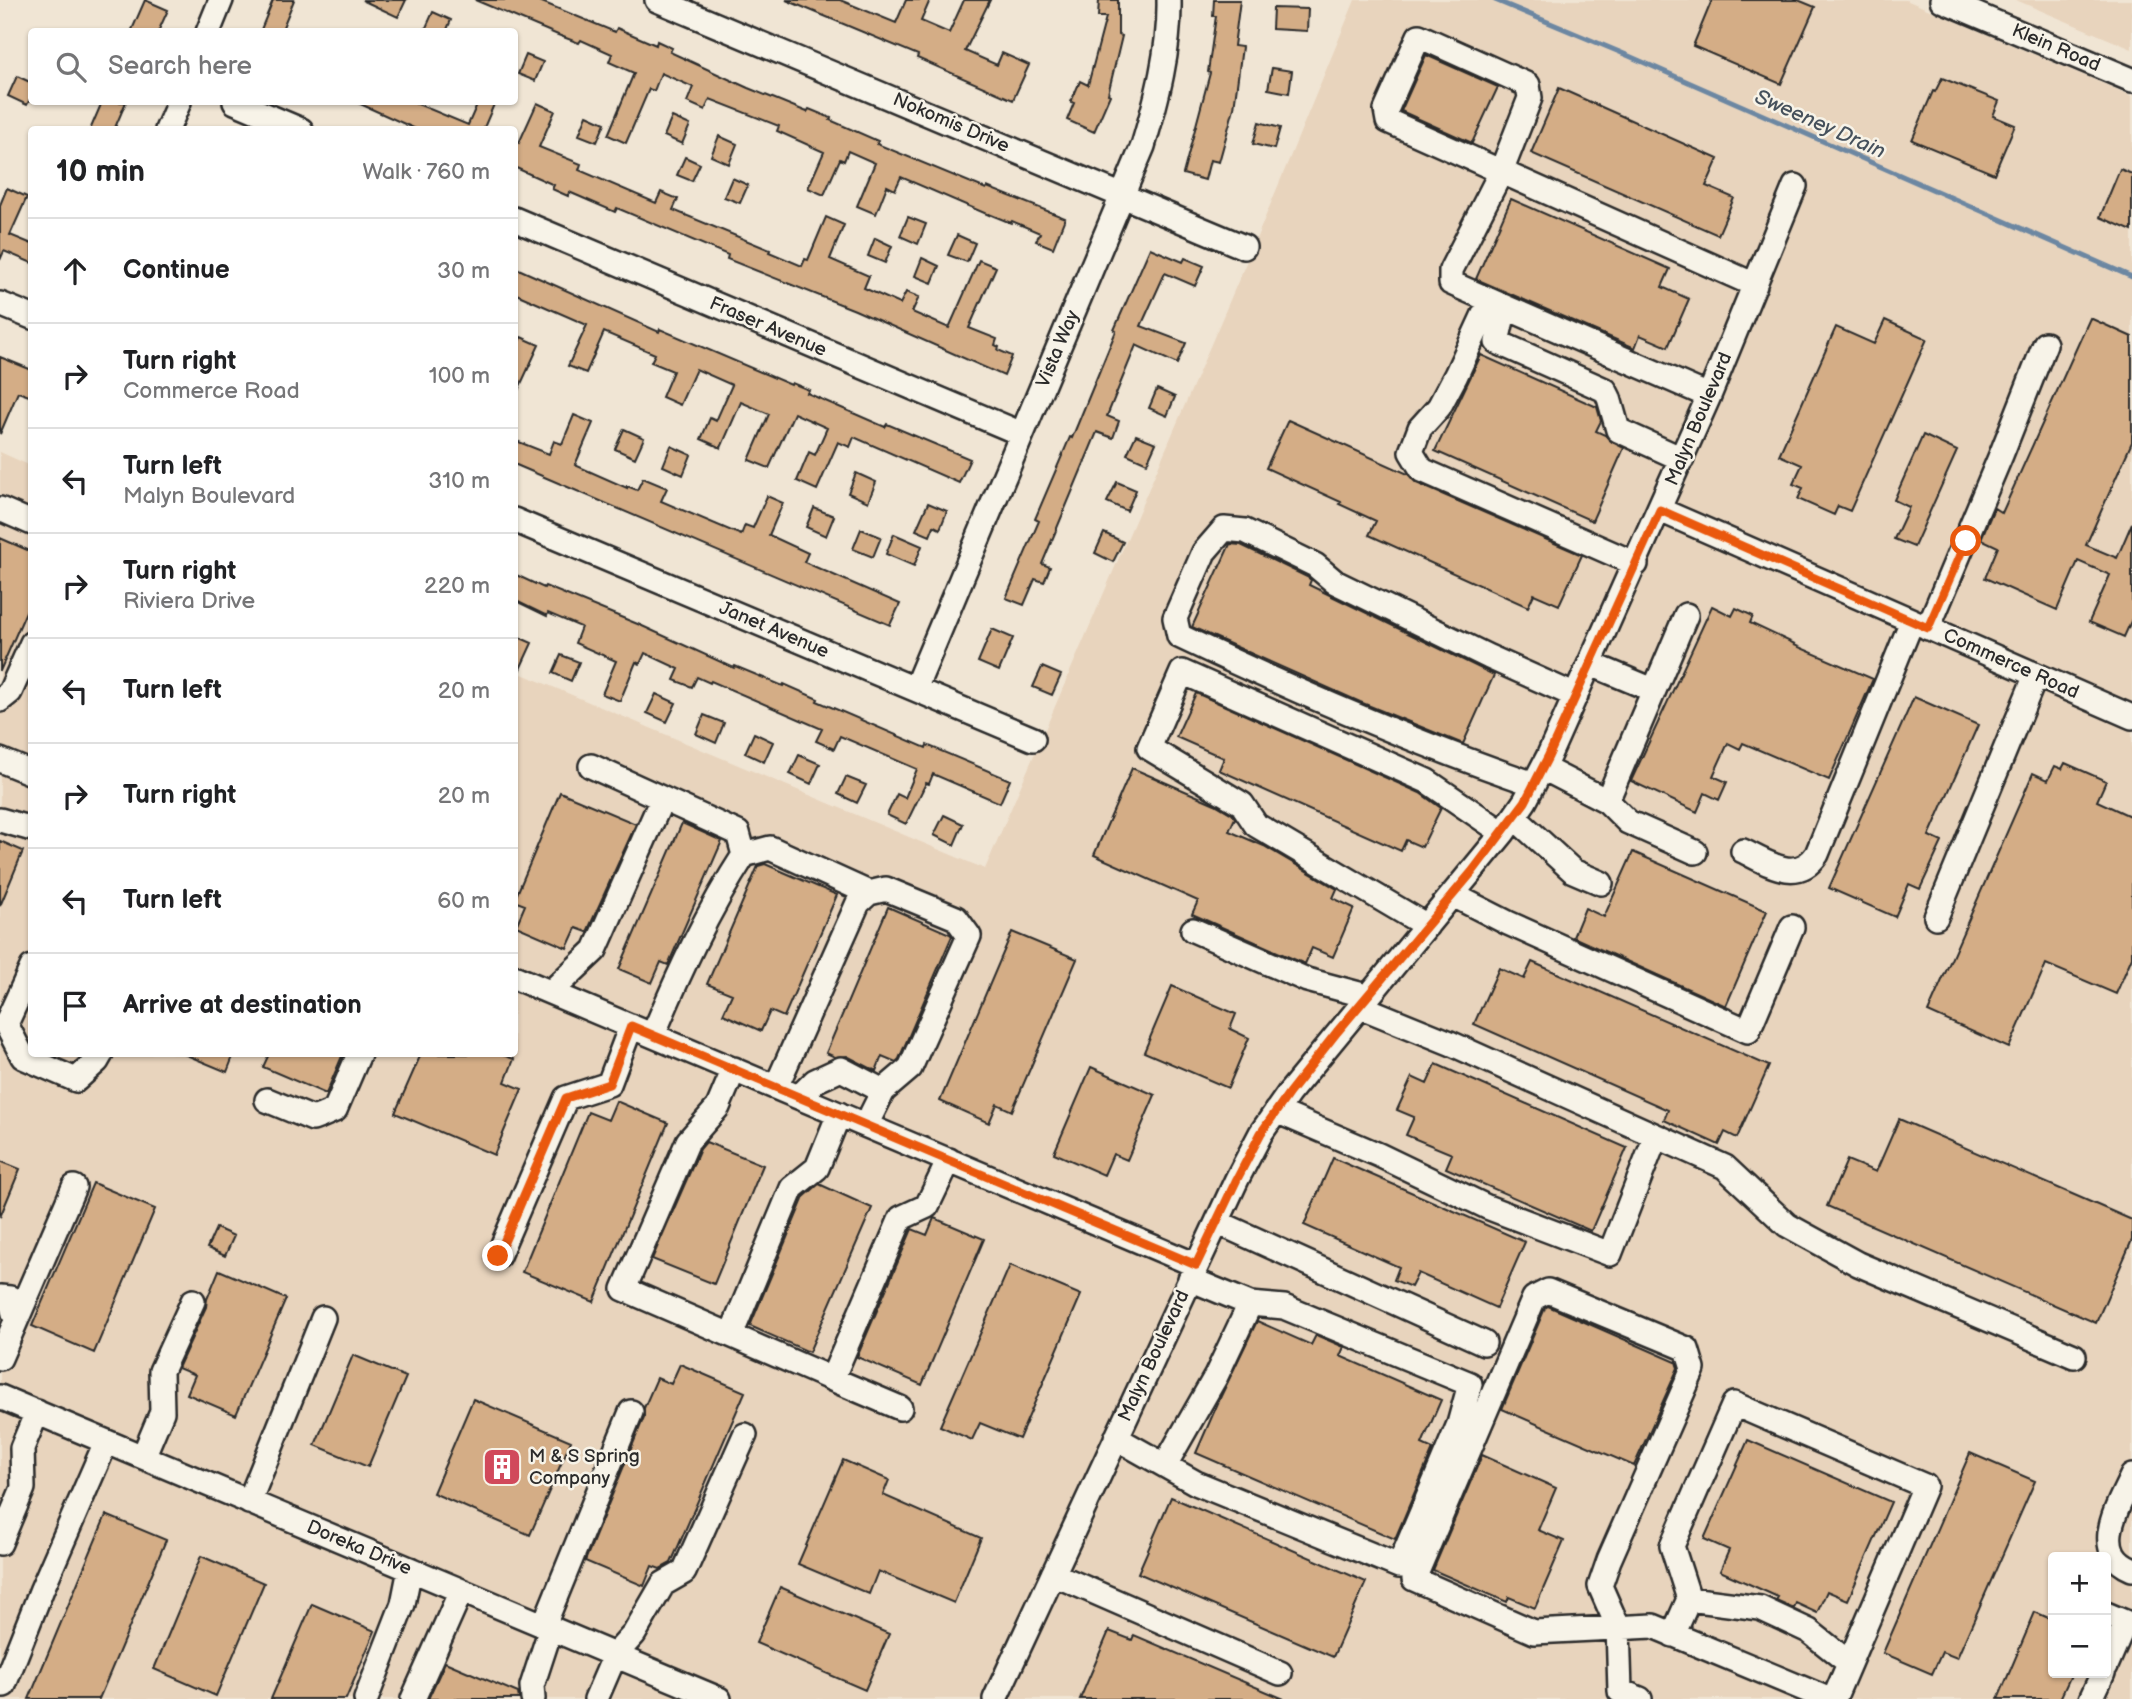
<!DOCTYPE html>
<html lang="en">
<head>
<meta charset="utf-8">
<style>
	body { margin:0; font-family:"Balsamiq Sans",sans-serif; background:#f2f2f2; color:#202124 }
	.controls { position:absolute; right:21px; bottom:21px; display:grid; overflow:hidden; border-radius:7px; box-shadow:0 2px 5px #0004 }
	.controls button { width:63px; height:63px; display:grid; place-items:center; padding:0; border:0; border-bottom:2px solid #e0e0e0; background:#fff; color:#202124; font:35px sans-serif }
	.stop { position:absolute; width:21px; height:21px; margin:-16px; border:5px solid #ea580c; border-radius:50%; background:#fff }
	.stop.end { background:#ea580c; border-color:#fff; box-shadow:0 2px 7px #0008 }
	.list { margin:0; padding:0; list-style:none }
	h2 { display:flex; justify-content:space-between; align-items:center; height:91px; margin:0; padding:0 28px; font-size:30px }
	h2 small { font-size:23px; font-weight:400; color:#757577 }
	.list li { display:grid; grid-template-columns:46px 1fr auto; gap:21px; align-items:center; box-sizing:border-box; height:105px; padding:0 28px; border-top:2px solid #e0e0e0 }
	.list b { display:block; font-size:26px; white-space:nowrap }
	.list p { margin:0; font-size:23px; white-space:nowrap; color:#757577 }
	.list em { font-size:23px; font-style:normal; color:#757577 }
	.icon { flex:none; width:38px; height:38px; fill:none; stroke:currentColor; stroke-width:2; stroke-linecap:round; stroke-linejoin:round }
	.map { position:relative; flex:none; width:2132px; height:1699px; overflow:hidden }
	.search { position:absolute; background:#fff; box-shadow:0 2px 5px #0004; left:28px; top:28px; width:490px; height:77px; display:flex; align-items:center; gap:18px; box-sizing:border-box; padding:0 24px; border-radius:7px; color:#757577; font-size:26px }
	.panel { position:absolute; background:#fff; box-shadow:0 2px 5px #0004; left:28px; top:126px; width:490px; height:931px; border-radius:7px }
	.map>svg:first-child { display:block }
	.built { fill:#e8d4bd; fill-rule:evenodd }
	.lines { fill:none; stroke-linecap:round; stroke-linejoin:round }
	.stream { stroke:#6c87a2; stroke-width:5 }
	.building { fill:#d4ad86; stroke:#2b2b2b; stroke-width:2 }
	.minor-casing { stroke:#2b2b2b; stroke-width:28 }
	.minor { stroke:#f7f3e8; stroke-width:23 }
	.route { stroke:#ea580c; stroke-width:9 }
	.labels { text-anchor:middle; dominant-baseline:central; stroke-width:5; stroke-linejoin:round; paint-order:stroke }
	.street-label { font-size:19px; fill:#2b2b2b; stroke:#f7f3e8 }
	.poi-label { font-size:19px; fill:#2b2b2b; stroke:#f7f3e8; text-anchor:start }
	.water-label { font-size:21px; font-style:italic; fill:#46515c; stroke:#f7f3e8 }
</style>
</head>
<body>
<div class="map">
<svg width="2132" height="1699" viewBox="0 0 2132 1699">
	<rect width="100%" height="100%" fill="#f0e5d4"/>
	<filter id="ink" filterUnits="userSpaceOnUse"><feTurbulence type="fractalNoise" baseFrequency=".0143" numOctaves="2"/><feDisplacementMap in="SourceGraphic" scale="14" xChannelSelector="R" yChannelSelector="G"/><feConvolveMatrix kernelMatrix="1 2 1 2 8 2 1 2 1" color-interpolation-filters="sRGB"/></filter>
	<g filter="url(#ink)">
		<path class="built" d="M1355,0h551l226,96v1603h-2132v-1247l31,14 1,588h482l1,-383 470,198 267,-620zM2053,1557h53v116h-53z
			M2016,0h116v49z"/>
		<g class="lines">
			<path class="stream" d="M1495,0l134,56 503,221"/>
		</g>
		<path class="building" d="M145,0l23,10 -10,22h-27z
			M273,0h21l-13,32h-21z
			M362,0h44l-8,17z
			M475,0h62l78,32 2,-4 39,17 1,-4 15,7 -2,4 78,36 59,24 2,-3 22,9 -1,2 48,21 -1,3 109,45 1,-2 78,31 -12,30 -17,-7 4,-8 -28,-12 -1,2 -22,-9v1l-88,-38 -6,13 -8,-4 -11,28 -19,-8 18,-43 -27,-12 -4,10 -4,-2 -16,36 -16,-7 16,-36 -47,-21 2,-5 -69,-27 -5,11 -18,-8 6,-15 -32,-14 -7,18 -5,-2 -23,54 -18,-8 26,-62 -25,-11 3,-8 -31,-14 -2,3 -21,-8z
			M786,0h54l56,23 10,-23h24l-9,21 28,12 15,-33h26l-25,51 32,14 5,-12 27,12 -16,35 -96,-42 1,-3z
			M1099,0h19v35l4,1 -14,58 2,1 -16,37 -27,-12 7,-17 -3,-1 9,-21 8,4 18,-68h-8z
			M1214,0h26l-6,46 8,1 -8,61 -15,54 -9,-2 -5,20 -22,-6 27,-101 -2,-1 8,-56h-3z
			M1712,0h86l17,7 -34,77 -88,-38z
			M1273,8l35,1 -1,22 -35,-2z
			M433,12l18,8 -5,12h-22z
			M526,55l17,7 -8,19 -17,-7z
			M1426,55l72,32 -26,56 -71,-32z
			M1272,68l20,3 -3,22 -21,-4z
			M17,76l15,7v12l-5,10 -19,-9z
			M1942,78l57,23 -6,15 22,9 -21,49 -82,-34 21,-49 2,1z
			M1559,88l159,71 -12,27 28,12 -16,37 -187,-82z
			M102,102h24l-12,28h-24z
			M356,102h57l55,23 10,-23h17l-12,28h-65z
			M537,103l18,8 -16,36 42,17 -2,6 77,33 5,-11 17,7 -5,11 97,40 -1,2 33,14 3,-7 3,1 18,-43 18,8 -14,34 39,17 -5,12 36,16 6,-12 13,5 -7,15 37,16 30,-68 17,7 -27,61 28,11 -2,6 4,2 -1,3 14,6 -8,20 -149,-66 -128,-51 1,-4 -111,-47 -2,4 -46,-20 -1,4 -16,-7 2,-4 -40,-18v-26l5,2z
			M587,115l18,8 -8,19 -18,-7z
			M672,117l18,8 -8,19 -18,-8z
			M1259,122l21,6 -6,21 -21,-5z
			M719,136l18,8 -8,20 -18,-8z
			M685,157l15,7 -8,17 -15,-6z
			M2120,169l12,5v57l-32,-14z
			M732,178l16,7 -8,18 -16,-6z
			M7,188l20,9 -17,38 22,9v19l-28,-12 -4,9v-55z
			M1511,199l159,70 -8,18 27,12 -21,48 -28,-12 -5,13 -159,-69z
			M908,217l18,7 -8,20 -18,-8z
			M957,235l18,8 -8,19 -19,-7z
			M875,238l17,8 -7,17 -17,-7z
			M1150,248l33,14 2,-4 19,8 -9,20 -30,-13 -24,53 45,17 -9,21 -41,-19 -29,71 12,5 -6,17 -16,-6 -55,132 8,3 -6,15 -9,-3 -11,26 -18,-7 33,-77 -4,-2 35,-82 2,1 44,-107 -2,-1z
			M922,258l17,8 -7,17 -17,-7z
			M514,267l145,65 1,-3 131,56 1,-2 17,7 -2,3 78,34 2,-3 83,35 -11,24 -105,-46 -4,10 -12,-5 -21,48 -20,-9 12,-29 6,3 12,-27 -33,-15 -25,55 -20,-8 20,-46 -28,-12 -20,46 -20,-9 9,-21 6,3 16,-36 -36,-16 -16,36 -18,-8 11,-26 -22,-9 4,-8 -51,-22 -18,41 -18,-7 19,-41 -73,-32z
			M2090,318l42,19v105l-46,103 31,13 15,-35v96l-8,18 -35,-15 21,-47 -32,-14 -21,49 -72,-32 13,-31 -17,-8 13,-31 8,5z
			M1885,320l42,19 -77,172 -12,-5 -4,9 -36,-16 5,-11 -10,-4 9,-19 -23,-10 57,-128 38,17z
			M521,337l18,8 -25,54v-47z
			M1481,355l116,52 4,14 -5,10 9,4 7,7 12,6 -32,73 -157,-70z
			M0,357l32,13v27l-14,-5 -18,42z
			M1157,389l18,8 -8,19 -18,-8z
			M574,415l19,8 -18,42 52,23v-2l10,4 6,-12 24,10 -6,13 80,34 4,-10 8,3 14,-32 16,7 -14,32 39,18 -4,9 96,42 -10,21 -376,-161v-24l35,14 5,-13 8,3z
			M1288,420l120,54 8,9 166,72 -23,50 -25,-11 -6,13 -159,-72 7,-14 -37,-17 2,-2 -75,-34z
			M624,429l20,9 -9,20 -20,-9z
			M1136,435l20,8 -9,20 -20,-9z
			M1923,435l34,16 -43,96 -20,-8 15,-32 -15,-7z
			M671,446l20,9 -8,20 -20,-9z
			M856,473l20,9 -8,20 -20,-9z
			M1117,482l19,8 -9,21 -20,-9z
			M928,503l19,8 -7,18 -6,-3 -4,10 -14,-6z
			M814,508l20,8 -8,20 -20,-9z
			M861,529l20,8 -8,20 -20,-8z
			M1104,533l19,9 -10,20 -18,-9z
			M894,534l28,12 -8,20 -28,-12z
			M0,538l32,14v46l-32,73z
			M1230,544l11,1 66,32 4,3 -2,5 185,90 -31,69 -103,-42 -168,-75z
			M514,574l30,14 1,-2 95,39 94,43 1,-2 48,20 1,-2 34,15 -1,2 109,47 1,-3 83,35 -10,23 -67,-29 -4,10 -3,-1 -20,41 -19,-9 10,-21 8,4 12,-29 -77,-33 -6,13 -18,-8 6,-12 -111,-48 -1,2 -13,-6 -5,10 -18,-7 5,-11 -34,-16 -5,11 -4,-2 -16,39 -18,-7 14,-33 -41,-18 6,-16 -33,-14 -1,3 -33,-16z
			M1712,606l20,10 4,-8 17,8 -3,7 45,21 -1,1 79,34 -44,101 -86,-37 -3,6 -12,-6 -15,33 14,6 -8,18 -14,-7 -8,19 -66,-31z
			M992,629l21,9 -14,33 -21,-9z
			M514,635l18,8 -18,39z
			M561,655l18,7 -8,19 -18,-8z
			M1042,667l19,8 -9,20 -19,-8z
			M1196,693l224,100 21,15 -19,39 -16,-7 -5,11 -182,-81 5,-12 -48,-21z
			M656,694l20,9 -9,19 -20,-9z
			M1914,697l64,28 -49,111 13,6 -22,47 -11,-5 -14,33 -66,-29z
			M704,715l20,8 -8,20 -20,-9z
			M754,733l19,9 -9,20 -19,-9z
			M799,755l21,9 -9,20 -21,-10z
			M2065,763l41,18 -9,20 35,16v140l-16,37 -70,-30 -37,84 -81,-36 105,-239 15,7 7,-14 7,3z
			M1132,768l83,36 17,10 3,4 -6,13 35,15 73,43 -4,9 21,10 -21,49 -21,-9 -7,16 -113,-50 6,-13 -104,-46z
			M846,777l20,8 -9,18 -19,-9z
			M560,792l76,32 -49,108 -11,-4 -9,20 -51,-22 9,-21 -11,-4z
			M944,815l19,9 -9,21 -20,-10z
			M682,823l40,18 -54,124 -7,-3 -9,21 -33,-14z
			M0,841l23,10 -23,55z
			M1633,852l134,59 -41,95 -153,-69 12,-29 19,9z
			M765,864l72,31 -53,122 -14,-6 -9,20 -38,-17 9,-20 -25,-10 51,-118z
			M888,907l62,27 2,2 -53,123 -3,3 -14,-6 -6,15 -29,-15 -12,1 -9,-4z
			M1012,932l65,27 -65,152 -15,-7 -8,19 -49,-22z
			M1532,962l237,104 -32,72 -12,-6 -6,13 -55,-25 4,-10 -194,-86 25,-56 25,11z
			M1172,986l64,28 -6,15 19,9 -21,50 -84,-36z
			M184,1054h50l-7,18z
			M269,1054h74l-17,40 -63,-27z
			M421,1054h79l14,5 -9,23 17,7 -28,66 -99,-42z
			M1436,1064l191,84 -36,83 -145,-63 6,-14 -46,-19 8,-18 -17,-7 15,-33 15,7z
			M1091,1067l64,28 -28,65 -14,-6 -9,21 -50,-22z
			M616,1101l52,22 -74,179 -72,-30 66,-160 20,8z
			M1899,1119l233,101v20l-36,83 -269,-117 20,-46 29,12z
			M706,1142l57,23 -49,119 -62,-25 48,-110z
			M1333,1158l192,84 -29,66 -78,-35 -7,14 -17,-7 5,-13 -95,-42z
			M0,1161l20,8 -20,48z
			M93,1183l62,26 -61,144 -62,-27z
			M819,1184l53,24 -63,144 -59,-26 54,-129z
			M934,1218l50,21 -62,146 -65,-28 55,-128 15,6z
			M216,1228l18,8 -9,20 -18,-8z
			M1010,1265l71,30 -62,144 -39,-16 -8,17 -32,-14z
			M219,1270l67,29 -50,116 -49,-21 8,-19 -17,-7 28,-61 1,-8z
			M1548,1306l128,56 2,6 -44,98 -132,-57 43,-101z
			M1257,1321l54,24 5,-10 28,12 -4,9 101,44 -19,44 11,5 -38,90 -199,-86 25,-57z
			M353,1355l53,22 -38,90 -53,-22z
			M680,1364l65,28 -74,171 -11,6 -8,-3 -8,20 -59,-25 59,-144v-9l13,-30 14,6z
			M473,1399l98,42 -41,94 -97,-42z
			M1748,1440l143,62 -43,98 -21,-9 -10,22 -21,-10 -2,5 -18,-8 2,-3 -58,-26 9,-21 -25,-11z
			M1970,1453l65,28 -78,177 -15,-6 -10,22 -49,-21z
			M1482,1455l74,33 -18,42 26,11 -29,67 -26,-11 -2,5 -74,-32z
			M843,1460l46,20 -6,15 98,43 -27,65 -76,-32 -9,23 -71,-30z
			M1171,1497l195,85 -33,75 -195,-84z
			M106,1515l60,25 -67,159h-70z
			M201,1556l63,27 -48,113 -62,-27z
			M780,1587l109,47 -24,56 -109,-47z
			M312,1604l63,27 -29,68h-75z
			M2035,1612l18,8v53h19l-12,26h-62z
			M1109,1631l23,9 2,-5 150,64h-204z
			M445,1662l73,31 1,6h-91z"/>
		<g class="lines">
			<g class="minor-casing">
				<path id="minor" d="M657,0l587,247
					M1942,0l190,80
					M208,32l13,-32
					M235,102l66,28
					M167,130l12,-28
					M514,219l508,215
					M1490,301l-34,74 -17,32 -19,21 -9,24 11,18 214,94
					M0,304l32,13
					M1505,307l-54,-24v-13l50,-98 29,-74 -2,-13 -109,-49 -33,74 2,11 367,164
					M1682,459l-64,-29 -9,-32 -4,-8 -108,-48 8,-35 204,89
					M0,509l32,14
					M1660,510l472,207
					M514,520l519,219
					M1928,628l73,-173 44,-111
					M1591,664l62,26
					M915,689l228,-543c14,-47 27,-96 26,-146
					M0,700l10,-8 22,-49
					M0,760l32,13
					M591,766l147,67 6,22
					M1543,768l64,33 21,21 67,30
					M1534,784c-121,-41 -239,-93 -355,-148l-4,-18 29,-66 20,-23 21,2 70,34 20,17 154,75 87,39
					M1607,801l79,-186
					M1514,817l59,54 28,12
					M0,820l32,9
					M1743,851c25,12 54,33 74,3l95,-233
					M1453,895l55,28 240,108 44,-104
					M1936,917l100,-242
					M1427,926l-171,-101 -14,-21 -93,-56 33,-76 245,109 76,52
					M1193,930l114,50 60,16
					M32,967l-26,57 17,33 53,23 21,-19 4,-7
					M514,977l682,288
					M551,992l44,-42 67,-151
					M1359,1006l91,37 275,124 62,58 71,39 216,92
					M653,1035c26,-62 54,-123 91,-180l26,-7 99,45
					M734,1069l-16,38 -30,34 -64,148 208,90
					M776,1087l82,-184 11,-10 17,-4 70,29 13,18 -59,132 -27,23 -17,34
					M799,1097l16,-16 26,-12 42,22
					M267,1100l46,19 8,-3 14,-6 24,-56
					M1276,1111l103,44 108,52 123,47 46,-118
					M1217,1222l267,121
					M498,1256l68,-158 43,-14 22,-58
					M0,1297l10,1 6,23 -16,37
					M16,1321l58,-134
					M731,1335l61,-147 25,-20 22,-54
					M0,1397l719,302
					M900,1408l-68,-29 69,-161 26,-12 22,-46
					M1116,1438l80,45 203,83 60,-142 11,-40 -186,-77 -34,-3 -60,-25
					M143,1457l19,-45 -1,-41 32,-70
					M1165,1465l51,-89 34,-72
					M2132,1476c-13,29 -43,75 0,93
					M249,1502l74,-184
					M0,1543l23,-55 -1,-40 15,-36
					M1053,1574l227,99
					M1689,1599l71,9 49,23 40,32
					M2106,1614l19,8 -19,44
					M544,1625l87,-213
					M1673,1635l16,-36 -17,-53 62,-142 191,82 -91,213
					M4,1685l38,-96 64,-147
					M366,1699l37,-95 7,-35
					M413,1699l48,-108
					M533,1699l-1,-13 19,-58
					M596,1699l19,-44 19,-21 29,-50 21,-12 61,-137
					M995,1699l242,-520 24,-46 28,-40 214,-260 22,-32 23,-44 161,-361 86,-210
					M1640,1699l-20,-8 -2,-64 -18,-41 9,-26 84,-191 -6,-20 -139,-58 -14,7 -120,281 120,53 119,-6 175,73
					M2091,1699l12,-26"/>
			</g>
			<use href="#minor" class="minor"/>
		</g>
	</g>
	<g class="lines" filter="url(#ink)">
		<path class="route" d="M498,1256l68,-158 43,-14 22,-58 565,239 41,-86 24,-46 28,-40 48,-61 135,-160 53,-70 23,-45 112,-247 268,118 38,-87"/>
	</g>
	<defs>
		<g id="building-square" transform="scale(2.0125)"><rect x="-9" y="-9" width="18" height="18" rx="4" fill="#d1495b" stroke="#f7f3e8"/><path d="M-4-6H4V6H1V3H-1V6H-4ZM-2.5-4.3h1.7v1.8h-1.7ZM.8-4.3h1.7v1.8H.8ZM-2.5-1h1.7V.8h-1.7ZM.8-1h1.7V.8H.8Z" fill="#fff"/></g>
	</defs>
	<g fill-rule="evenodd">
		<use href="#building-square" x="502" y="1467"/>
	</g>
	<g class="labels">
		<g class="street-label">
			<text transform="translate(2056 48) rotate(23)">Klein Road</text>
			<text transform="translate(951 123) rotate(23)">Nokomis Drive</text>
			<text transform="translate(768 327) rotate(23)">Fraser Avenue</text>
			<text transform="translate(1058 349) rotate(-67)">Vista Way</text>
			<text transform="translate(1699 419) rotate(-67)">Malyn Boulevard</text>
			<text transform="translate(774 630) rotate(23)">Janet Avenue</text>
			<text transform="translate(2011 664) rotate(24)">Commerce Road</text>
			<text transform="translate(1154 1356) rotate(-65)">Malyn Boulevard</text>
			<text transform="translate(359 1548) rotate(23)">Doreka Drive</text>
		</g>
		<g class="poi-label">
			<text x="529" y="1456">M &amp; S Spring<tspan x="529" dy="22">Company</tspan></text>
		</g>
		<g class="water-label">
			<text transform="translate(1820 124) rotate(24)">Sweeney Drain</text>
		</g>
	</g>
</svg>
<div class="controls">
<button>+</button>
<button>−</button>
</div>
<div class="stop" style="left:1966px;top:541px"></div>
<div class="stop end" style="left:498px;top:1256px"></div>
<div class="search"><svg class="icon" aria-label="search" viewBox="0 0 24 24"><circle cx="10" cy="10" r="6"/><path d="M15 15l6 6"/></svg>Search here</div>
<section class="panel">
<h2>10 min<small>Walk · 760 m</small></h2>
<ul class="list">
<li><svg class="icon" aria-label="ahead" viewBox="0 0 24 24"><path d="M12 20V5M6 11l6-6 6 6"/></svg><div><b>Continue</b></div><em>30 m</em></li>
<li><svg class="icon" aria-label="right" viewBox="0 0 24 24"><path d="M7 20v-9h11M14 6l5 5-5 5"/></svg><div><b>Turn right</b><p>Commerce Road</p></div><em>100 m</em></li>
<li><svg class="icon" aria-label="left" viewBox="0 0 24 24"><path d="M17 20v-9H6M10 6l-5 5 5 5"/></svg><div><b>Turn left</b><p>Malyn Boulevard</p></div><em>310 m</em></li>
<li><svg class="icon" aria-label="right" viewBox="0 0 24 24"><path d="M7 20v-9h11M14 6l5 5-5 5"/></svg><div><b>Turn right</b><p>Riviera Drive</p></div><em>220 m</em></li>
<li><svg class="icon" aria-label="left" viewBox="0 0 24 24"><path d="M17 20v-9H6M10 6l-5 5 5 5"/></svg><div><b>Turn left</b></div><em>20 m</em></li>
<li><svg class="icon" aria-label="right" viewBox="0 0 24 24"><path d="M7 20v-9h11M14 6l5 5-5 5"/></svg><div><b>Turn right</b></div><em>20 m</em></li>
<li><svg class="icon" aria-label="left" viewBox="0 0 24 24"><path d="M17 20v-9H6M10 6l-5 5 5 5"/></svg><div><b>Turn left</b></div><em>60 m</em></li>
<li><svg class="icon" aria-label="arrive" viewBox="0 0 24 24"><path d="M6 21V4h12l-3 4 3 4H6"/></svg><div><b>Arrive at destination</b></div></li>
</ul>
</section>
</div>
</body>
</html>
